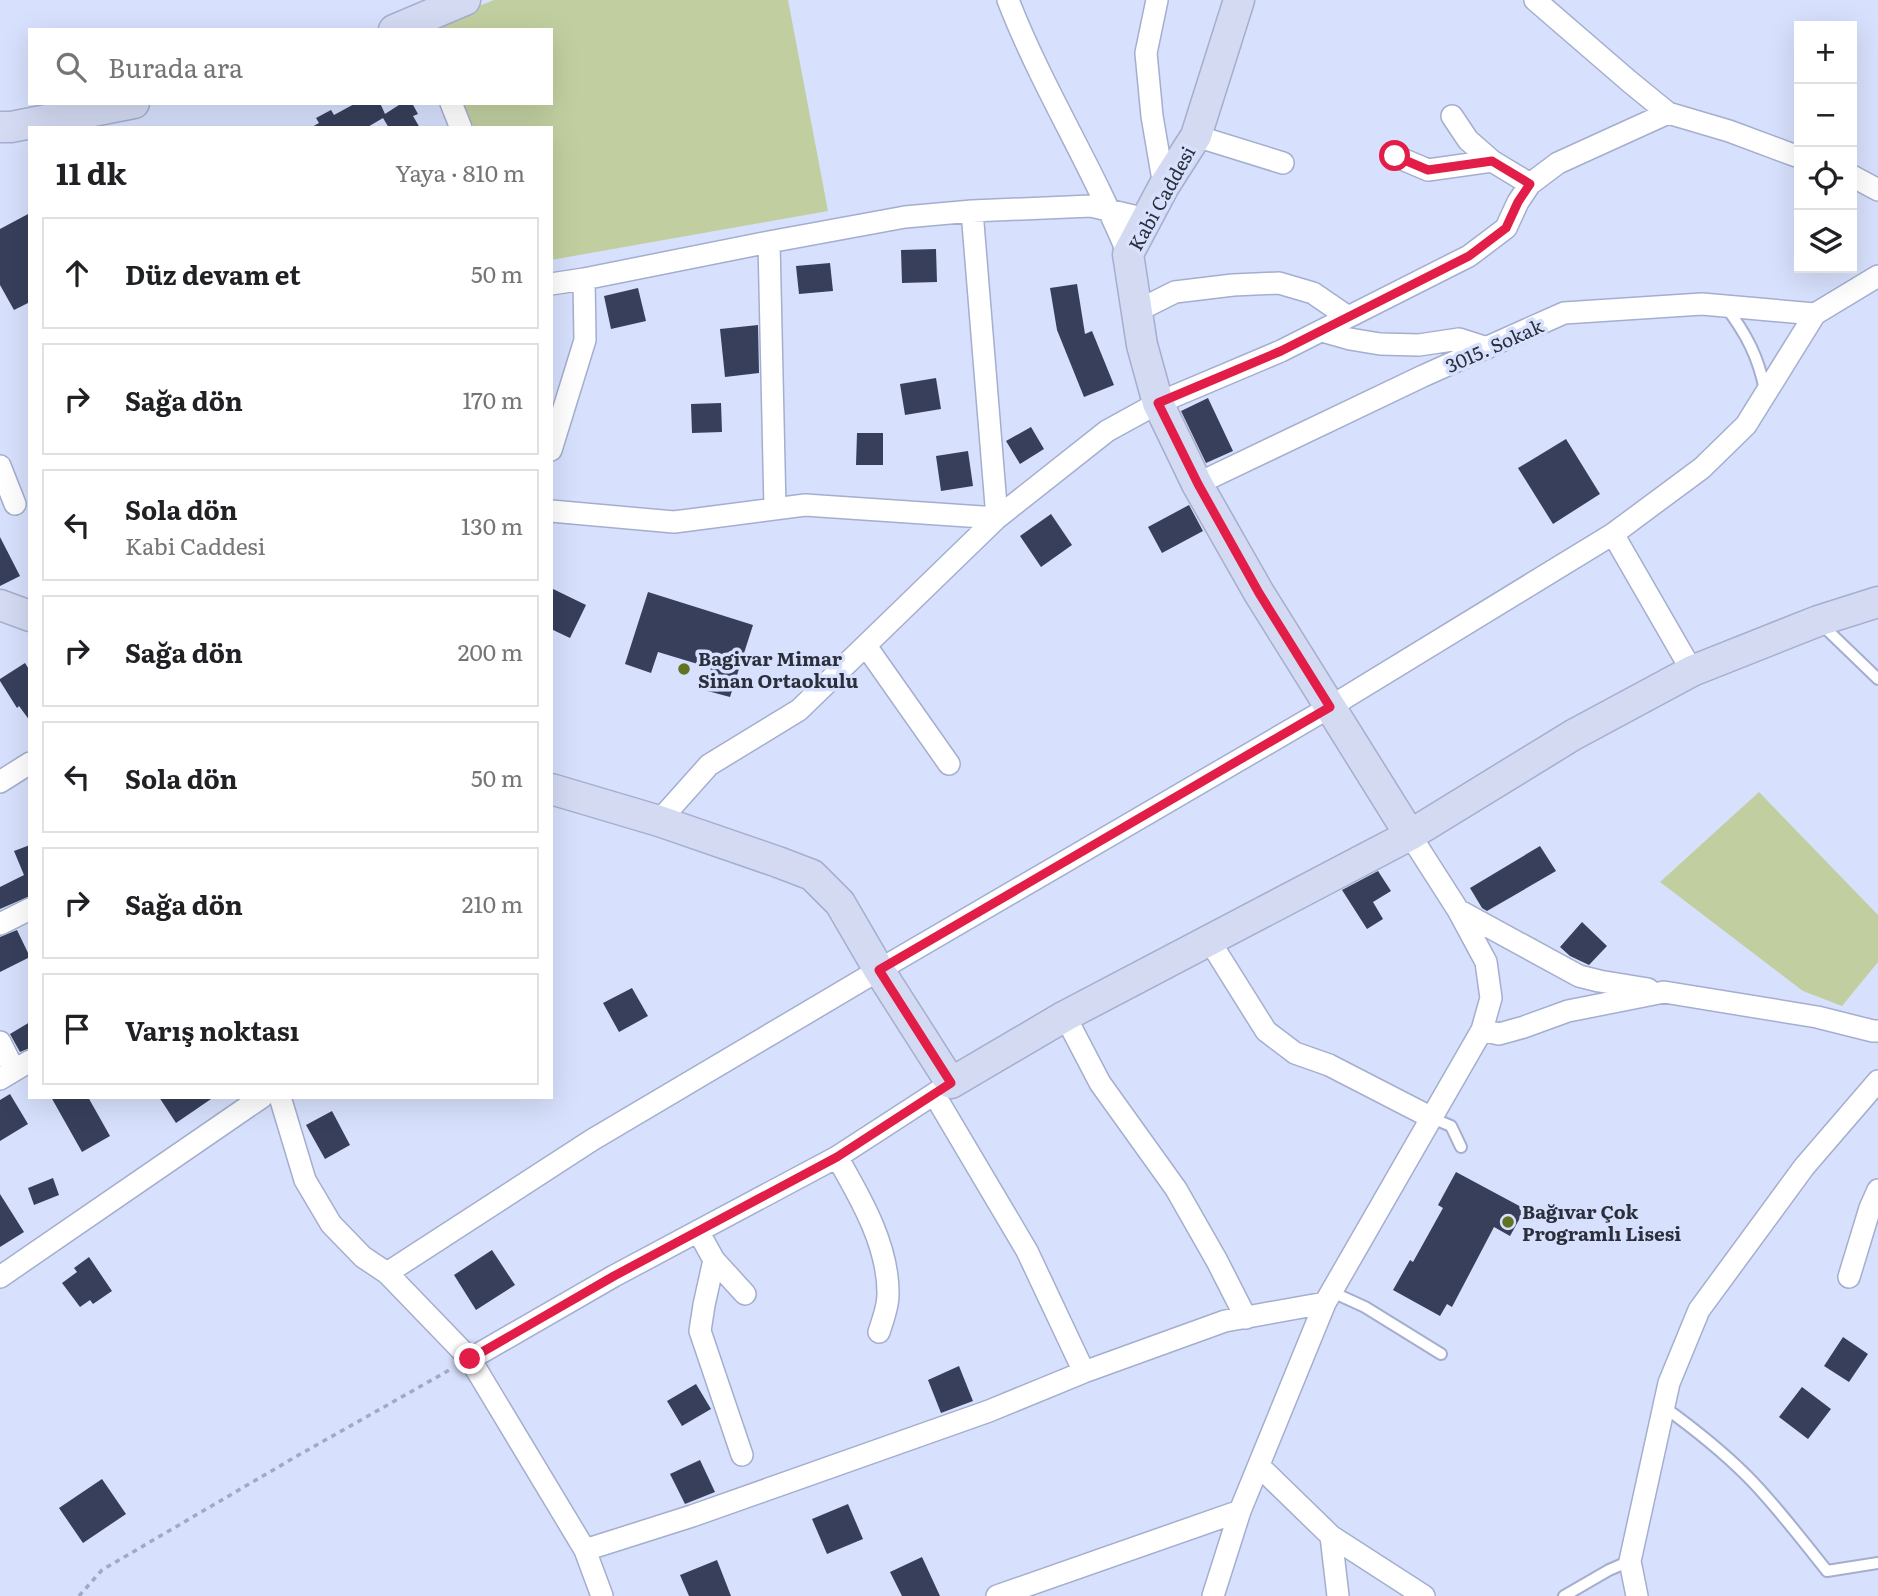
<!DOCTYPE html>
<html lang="tr">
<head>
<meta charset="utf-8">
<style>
	body { margin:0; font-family:Literata,serif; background:#f2f2f2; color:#202124 }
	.controls { position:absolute; right:21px; top:21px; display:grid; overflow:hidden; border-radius:0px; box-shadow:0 7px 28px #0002 }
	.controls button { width:63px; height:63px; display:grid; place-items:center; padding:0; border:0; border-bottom:2px solid #e0e0e0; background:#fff; color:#202124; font:35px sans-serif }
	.stop { position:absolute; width:21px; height:21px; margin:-16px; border:5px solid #e11d48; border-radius:50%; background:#fff }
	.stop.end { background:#e11d48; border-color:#fff; box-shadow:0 2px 7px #0008 }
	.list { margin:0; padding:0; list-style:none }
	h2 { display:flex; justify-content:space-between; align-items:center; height:91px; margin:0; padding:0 28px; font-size:30px }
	h2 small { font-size:23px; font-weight:400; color:#757577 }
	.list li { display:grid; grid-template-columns:46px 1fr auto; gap:21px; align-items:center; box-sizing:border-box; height:112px; margin:0 14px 14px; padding:0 14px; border:2px solid #e0e0e0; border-radius:0px }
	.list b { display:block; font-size:26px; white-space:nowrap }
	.list p { margin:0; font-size:23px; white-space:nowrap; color:#757577 }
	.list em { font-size:23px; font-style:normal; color:#757577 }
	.icon { flex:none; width:38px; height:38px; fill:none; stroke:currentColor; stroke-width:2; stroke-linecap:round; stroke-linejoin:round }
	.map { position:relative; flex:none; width:1878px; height:1596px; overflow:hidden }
	.search { position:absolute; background:#fff; box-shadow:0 7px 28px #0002; left:28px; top:28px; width:525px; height:77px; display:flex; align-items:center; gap:18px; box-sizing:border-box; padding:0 24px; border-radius:0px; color:#757577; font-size:26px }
	.panel { position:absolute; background:#fff; box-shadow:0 7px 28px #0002; left:28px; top:126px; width:525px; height:973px; border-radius:0px }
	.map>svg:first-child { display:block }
	.green { fill:#c1cfa0 }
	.building { fill:#373f5b }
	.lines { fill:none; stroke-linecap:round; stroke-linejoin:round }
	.lane-casing { stroke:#a4aecf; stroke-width:14 }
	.street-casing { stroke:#a4aecf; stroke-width:24 }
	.secondary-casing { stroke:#a4aecf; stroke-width:33 }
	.path { stroke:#a2a9c1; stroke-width:3.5; stroke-dasharray:5 5; stroke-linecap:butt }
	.lane { stroke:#fff; stroke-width:10 }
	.street { stroke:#fff; stroke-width:21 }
	.secondary { stroke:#d3daf2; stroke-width:30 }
	.route { stroke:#e11d48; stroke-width:9 }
	.poi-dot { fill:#617322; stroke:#d7e0fc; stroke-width:2.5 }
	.labels { text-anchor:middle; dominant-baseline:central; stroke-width:7; stroke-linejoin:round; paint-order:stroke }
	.street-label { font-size:19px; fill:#2b2f3c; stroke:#d7e0fc }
	.poi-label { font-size:19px; font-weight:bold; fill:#2b2f3c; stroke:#d7e0fc; text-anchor:start }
</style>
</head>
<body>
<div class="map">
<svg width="1878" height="1596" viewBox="0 0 1878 1596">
	<rect width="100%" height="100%" fill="#d7e0fc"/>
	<path class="green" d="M494,0h294l40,211 -277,49v-132h-77l-11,-25h88v-73h-119v-5z
		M1759,792l119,123v47l-36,44 -39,-15 -143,-109z"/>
	<path class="building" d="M356,103h24l5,11 17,-11h10l6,11 -5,2 7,12h-31l-6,-10 -17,10h-56l9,-5 -3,-5 15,-8 3,5z
		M30,213v89l-16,8 -14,-25v-56z
		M936,249l1,33 -35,1 -1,-33z
		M830,263l3,28 -34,3 -3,-28z
		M1077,284l8,50 7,-3 22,54 -30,12 -27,-67 -7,-42z
		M638,288l8,33 -35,8 -7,-33z
		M758,325l1,48 -34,4 -5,-48z
		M936,378l5,31 -36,6 -5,-31z
		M1208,398l25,53 -27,12 -25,-52z
		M721,403l1,29 -30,1 -1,-29z
		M1031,427l13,22 -24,15 -14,-23z
		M857,433h26v32h-27z
		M1566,439l34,55 -47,30 -35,-56z
		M968,451l5,35 -32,5 -5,-35z
		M1189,505l14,26 -41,22 -14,-26z
		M1051,514l21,31 -31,22 -21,-31z
		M0,537l20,39 -20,10z
		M551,588l35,17 -16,33 -19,-9z
		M648,592l105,33 -23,72 -26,-7 7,-22 -53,-16 -7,21 -26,-9z
		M25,663l5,8v50l-11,-15 -2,2 -17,-27v-2z
		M30,845v51l-30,13v-22l24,-12 -10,-24z
		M1540,846l16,25 -69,40 -5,-3 -12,-20z
		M1378,871l13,20 -18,11 10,17 -16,10 -25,-39z
		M1582,922l25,24 -18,19 -19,-9 -10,-9z
		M17,930l13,27 -30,15v-35z
		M632,988l16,28 -29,16 -16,-29z
		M30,1022v26l-10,4 -10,-18z
		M10,1094l18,30 -28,17v-41z
		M51,1097h37l22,39 -28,16z
		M159,1097h55l-38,26z
		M332,1111l18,34 -25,14 -19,-34z
		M1456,1172l69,37 -15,27 -16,-9 -42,80 -5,-3 -7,12 -47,-26 17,-30 3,2 30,-54 -5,-3z
		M53,1178l6,17 -25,10 -6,-17z
		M0,1194l24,38 -24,15z
		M492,1250l23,35 -39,25 -22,-35z
		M89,1257l23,34 -19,13 -3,-4 -10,7 -18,-24 15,-11 -3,-4z
		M1843,1337l25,17 -19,28 -25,-16z
		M959,1366l14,35 -32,12 -13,-33z
		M696,1384l15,25 -29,17 -15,-25z
		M1802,1387l29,22 -23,30 -29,-22z
		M700,1460l15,32 -30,12 -15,-30z
		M102,1479l24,35 -43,29 -24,-35z
		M848,1504l15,35 -36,15 -15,-35z
		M922,1557l18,39h-38l-12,-24z
		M717,1560l14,36h-42l-9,-21z"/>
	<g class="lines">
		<g class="lane-casing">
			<path id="lane" d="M1725,306c21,27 34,52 40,85
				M1820,623l58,56
				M1432,1118l19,8 10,21
				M1332,1292l33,15 76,47
				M1664,1407c29,21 57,43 83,69 29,29 54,63 80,95l51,-8
				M1564,1596l45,-26 21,-9"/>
		</g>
		<g class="street-casing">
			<path id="street" d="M1008,0c34,88 85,167 120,254
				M1157,0l-11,53 6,63 12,70
				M1535,0l95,82 38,31 61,18 70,26
				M451,103l10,25
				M1452,116l16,24 24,21
				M1196,136l87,27
				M1395,156l33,14 64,-9 38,23
				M1852,176l26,14
				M769,242l6,267
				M551,284l33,-5 185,-37 136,-25 67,-6 119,-5 55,13
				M1137,311l38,-19 58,-7 46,-2 34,10 35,24
				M1322,331l28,8 30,5 39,1 40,-6 28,9
				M551,450l34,-110 -1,-61
				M0,466l15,38
				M1197,484l226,-108 141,-63 138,-9 113,10
				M551,511l123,11 131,-17 192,13 -25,-307
				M1613,534l79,137
				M866,646l83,118
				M0,782l30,-19
				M659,821l50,-56 90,-55 198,-192 110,-87 51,-28 123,-52 188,-95 37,-28 12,-26 12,-18 28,-21 110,-50
				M1458,910l121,66 20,5 49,8
				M0,924l30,-15
				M1209,940l57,91 29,22 34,12 103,53
				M1065,1016l35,67 76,106 41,72 29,57
				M1482,1030l17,4 25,-7 44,-16 96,-19 153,25 56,14h5
				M0,1042l14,28
				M0,1079l30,-18
				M934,1094l93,157 57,121
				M280,1097l25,83 26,44 32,33 24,16 83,86 115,191 17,46
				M837,1157c23,40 52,89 51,138 0,12 -5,25 -9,37
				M698,1231l16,29 31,34
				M714,1260l-10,45 -4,26 42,124
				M387,1273l205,-133 287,-170 451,-263 283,-173 89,-66 44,-43 69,-111 63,-38
				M0,1277l262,-180
				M1849,1277l21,-69 8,-18
				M470,1359l144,-83 223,-119 114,-74
				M1259,1466l72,70 93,60
				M1331,1536l7,60
				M585,1550l107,-34 297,-105 95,-39 141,-51 100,-18
				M997,1596l243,-85
				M1213,1596l27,-85 85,-208 157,-273 9,-32 -5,-36 -28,-52 -48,-75
				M1637,1596l-7,-35 39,-178 30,-73 105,-143 74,-86"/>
		</g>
		<g class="secondary-casing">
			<path id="secondary" d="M1239,0l-43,136 -32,50 -36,68 14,91 16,58 39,81 62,109 151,242
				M394,30l71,-30
				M0,127h11l123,-24
				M0,605l30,11
				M551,789l108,32 119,41 34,13 28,28 39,67 72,113 114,-67 345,-181 163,-100 119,-64 126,-50 60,-19"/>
		</g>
		<path class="path" d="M79,1596l23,-26 195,-114 156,-88"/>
		<use href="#lane" class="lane"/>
		<use href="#street" class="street"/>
		<use href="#secondary" class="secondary"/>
	</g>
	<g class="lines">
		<path class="route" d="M470,1359l144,-83 223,-119 114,-74 -72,-113 451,-263 -71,-114 -61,-109 -40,-81 123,-52 188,-95 37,-28 12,-26 12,-18 -38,-23 -64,9 -33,-14"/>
	</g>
	<g class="poi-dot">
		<circle cx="684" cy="669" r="7"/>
		<circle cx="1508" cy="1222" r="7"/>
	</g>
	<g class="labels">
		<g class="street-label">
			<text transform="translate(1161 198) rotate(-61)">Kabi Caddesi</text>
			<text transform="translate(1494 345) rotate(-24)">3015. Sokak</text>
		</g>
		<g class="poi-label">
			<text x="698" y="658">Bagivar Mimar<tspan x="698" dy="22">Sinan Ortaokulu</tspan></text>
			<text x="1522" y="1211">Bağıvar Çok<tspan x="1522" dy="22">Programlı Lisesi</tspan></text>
		</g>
	</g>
</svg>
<div class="controls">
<button>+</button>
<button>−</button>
<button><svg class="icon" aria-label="locate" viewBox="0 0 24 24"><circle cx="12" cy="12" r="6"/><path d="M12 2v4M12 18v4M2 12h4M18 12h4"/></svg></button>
<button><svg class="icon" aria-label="layers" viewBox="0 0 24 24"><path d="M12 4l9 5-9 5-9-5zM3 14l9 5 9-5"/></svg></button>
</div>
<div class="stop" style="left:1395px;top:156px"></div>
<div class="stop end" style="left:470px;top:1359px"></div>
<div class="search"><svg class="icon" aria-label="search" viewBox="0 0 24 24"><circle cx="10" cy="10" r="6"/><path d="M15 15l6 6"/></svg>Burada ara</div>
<section class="panel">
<h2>11 dk<small>Yaya · 810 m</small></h2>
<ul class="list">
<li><svg class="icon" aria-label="ahead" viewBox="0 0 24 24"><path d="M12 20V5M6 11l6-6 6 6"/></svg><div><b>Düz devam et</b></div><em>50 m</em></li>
<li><svg class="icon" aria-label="right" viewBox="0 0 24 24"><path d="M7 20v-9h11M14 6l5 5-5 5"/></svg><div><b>Sağa dön</b></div><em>170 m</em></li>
<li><svg class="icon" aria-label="left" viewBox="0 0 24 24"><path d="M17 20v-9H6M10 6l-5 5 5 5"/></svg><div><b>Sola dön</b><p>Kabi Caddesi</p></div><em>130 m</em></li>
<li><svg class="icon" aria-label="right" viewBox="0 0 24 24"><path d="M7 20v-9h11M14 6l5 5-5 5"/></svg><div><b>Sağa dön</b></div><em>200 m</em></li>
<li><svg class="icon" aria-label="left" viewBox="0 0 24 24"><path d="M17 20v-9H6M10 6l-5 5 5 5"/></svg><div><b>Sola dön</b></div><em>50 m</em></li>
<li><svg class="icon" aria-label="right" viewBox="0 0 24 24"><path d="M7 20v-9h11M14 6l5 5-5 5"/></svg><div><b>Sağa dön</b></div><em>210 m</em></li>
<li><svg class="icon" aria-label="arrive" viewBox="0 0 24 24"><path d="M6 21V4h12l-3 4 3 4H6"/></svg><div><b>Varış noktası</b></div></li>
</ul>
</section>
</div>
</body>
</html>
